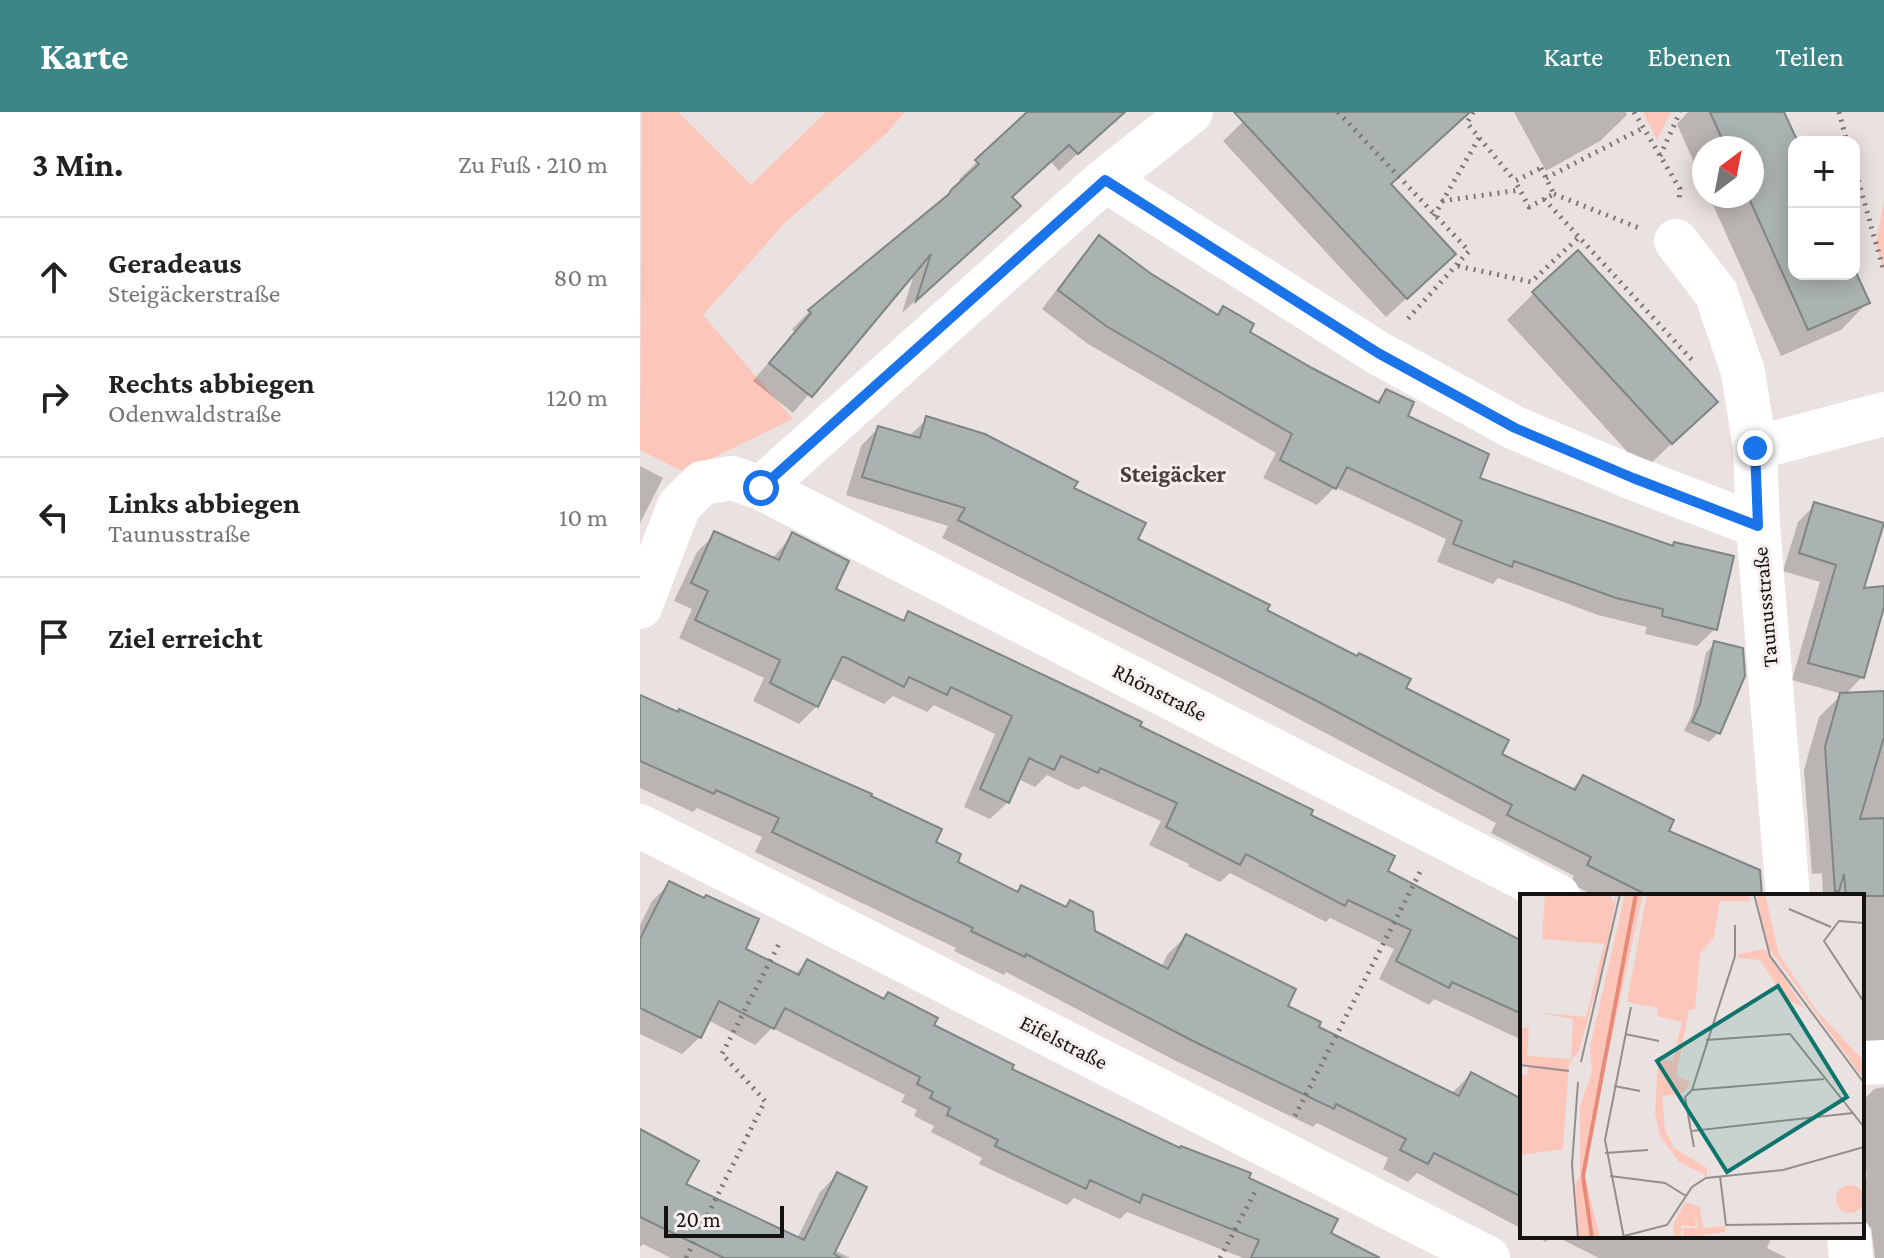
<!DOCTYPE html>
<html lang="de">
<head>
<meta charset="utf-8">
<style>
	body { margin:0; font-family:"Crimson Pro",serif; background:#f6f6f6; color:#222 }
	.controls { position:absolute; right:24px; top:24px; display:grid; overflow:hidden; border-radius:16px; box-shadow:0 4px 20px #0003 }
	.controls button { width:72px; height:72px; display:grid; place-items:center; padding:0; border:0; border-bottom:2px solid #e0e0e0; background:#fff; color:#222; font:40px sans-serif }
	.compass { position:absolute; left:1052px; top:24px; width:72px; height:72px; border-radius:50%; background:#fff; box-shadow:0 4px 20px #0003; rotate:32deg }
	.scale { position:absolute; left:24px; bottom:20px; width:120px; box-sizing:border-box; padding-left:8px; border:4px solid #151312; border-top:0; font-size:22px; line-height:28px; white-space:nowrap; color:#151312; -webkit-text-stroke:6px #f6efee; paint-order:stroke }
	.stop { position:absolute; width:24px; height:24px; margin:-18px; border:6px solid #1a73e8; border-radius:50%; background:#fff }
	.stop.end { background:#1a73e8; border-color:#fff; box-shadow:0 2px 8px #0008 }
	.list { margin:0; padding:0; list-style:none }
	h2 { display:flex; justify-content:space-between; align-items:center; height:104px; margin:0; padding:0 32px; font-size:34px }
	h2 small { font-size:26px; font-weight:400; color:#767676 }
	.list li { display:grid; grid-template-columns:52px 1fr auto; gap:24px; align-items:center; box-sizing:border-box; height:120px; padding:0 32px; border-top:2px solid #e0e0e0 }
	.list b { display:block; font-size:30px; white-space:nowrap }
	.list p { margin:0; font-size:26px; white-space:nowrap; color:#767676 }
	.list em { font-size:26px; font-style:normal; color:#767676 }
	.icon { flex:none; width:44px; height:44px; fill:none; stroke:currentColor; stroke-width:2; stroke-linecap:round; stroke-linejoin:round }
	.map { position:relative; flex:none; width:1244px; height:1146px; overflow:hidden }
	header { display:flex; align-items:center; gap:48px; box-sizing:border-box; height:112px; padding:0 40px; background:#3d8687; color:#fff }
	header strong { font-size:38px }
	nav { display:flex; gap:44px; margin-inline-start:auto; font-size:28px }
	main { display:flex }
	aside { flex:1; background:#fff }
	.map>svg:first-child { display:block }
	.green { fill:#fdc6ba }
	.shadow { fill:#0003 }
	.building { fill:#abb2b2; stroke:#7f8686; stroke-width:2 }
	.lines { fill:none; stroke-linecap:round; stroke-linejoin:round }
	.path { stroke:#7a7674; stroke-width:5; stroke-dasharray:2 6; stroke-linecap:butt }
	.minor { stroke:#fff; stroke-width:44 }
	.route { stroke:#1a73e8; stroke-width:10 }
	.labels { text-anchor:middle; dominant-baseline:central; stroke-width:6; stroke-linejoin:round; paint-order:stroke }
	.street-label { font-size:22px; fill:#151312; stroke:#f6efee }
	.neighbourhood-label { font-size:24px; font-weight:bold; fill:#45403e; stroke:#f6efee }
	.inset-river { fill:none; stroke:#e78a78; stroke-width:4 }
	.inset-road { fill:none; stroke:#948f8e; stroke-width:2 }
	.view { fill:#0f766e; fill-opacity:0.15; stroke:#0f766e; stroke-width:4 }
	.inset-edge { fill:none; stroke:#151312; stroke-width:4 }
</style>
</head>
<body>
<header>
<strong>Karte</strong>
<nav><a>Karte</a><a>Ebenen</a><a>Teilen</a></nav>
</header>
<main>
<aside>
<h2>3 Min.<small>Zu Fuß · 210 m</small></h2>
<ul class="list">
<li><svg class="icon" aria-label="ahead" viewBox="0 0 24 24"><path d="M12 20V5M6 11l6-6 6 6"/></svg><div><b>Geradeaus</b><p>Steigäckerstraße</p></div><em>80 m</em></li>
<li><svg class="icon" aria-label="right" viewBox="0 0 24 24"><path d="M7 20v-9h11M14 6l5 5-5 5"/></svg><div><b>Rechts abbiegen</b><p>Odenwaldstraße</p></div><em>120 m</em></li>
<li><svg class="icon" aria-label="left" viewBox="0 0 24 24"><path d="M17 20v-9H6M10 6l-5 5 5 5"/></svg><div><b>Links abbiegen</b><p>Taunusstraße</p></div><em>10 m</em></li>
<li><svg class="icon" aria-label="arrive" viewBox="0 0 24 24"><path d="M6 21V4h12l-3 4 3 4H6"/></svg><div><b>Ziel erreicht</b></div></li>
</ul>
</aside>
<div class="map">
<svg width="1244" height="1146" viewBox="0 0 1244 1146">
	<rect width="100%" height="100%" fill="#e9e2e0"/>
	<path class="green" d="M2,0h36l73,73 75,-73h79l-18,21 -103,91 -81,91 90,104 -109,53 -44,-22z
		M1003,0h28l-14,28z
		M1244,89v71l-8,-28z"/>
	<path class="shadow" d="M390,0h92l-63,59 -9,-10 -40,37 -10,25 -98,90 13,-43 -122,143 -40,-32 41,-49 -2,-3 17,-17 125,-102 28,-28 -3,-3z
		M613,0h217l-81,73 44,89 -47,43 -163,-176z
		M874,0h112l1,3 -27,26 -54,30z
		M1048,0h94l13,30 -1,132 60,-1 13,30 -26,27 -60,26 -72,-160h43v-48h-48v37l-27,-61z
		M460,126l48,37 68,41 8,-8 23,24 128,71 11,-12 19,26 72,63 194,68 4,-4 40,85 -18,17 -52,-12 2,-7 -49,-12 -100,-37 -5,6 -56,-22 9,-23 -111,-52 -18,18 -54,-27 13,-25 -188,-109 -46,-35 40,-53z
		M894,181l181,109 -71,68 -137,-150z
		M287,307l145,70 63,51 268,148 97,67 71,35 12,-13 173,119h-161l-25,-13 4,-7 -83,-43 5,-10 -275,-145 -279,-140 6,-12 -102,-31 15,-49 17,-18 30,9z
		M0,354l23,12 -23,45z
		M1175,393l46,86 23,-3v12l-22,77 -17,18 39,-2v378l-22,-13v-162h-39l-1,-23 -10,1 -8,-104 15,-53 23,-23 -50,-14 28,-98 -37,-11 15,-49z
		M75,422l57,25 21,-25 41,56 66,32 9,-8 229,113 171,89 76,56 137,71v97l-88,-41 -5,6 -50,-26 15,-30 -64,-31 -4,4 -96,-49 -10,9 -32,-16 1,-2 -40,-19 12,-24 -78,-35 -5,4 -31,-15 -12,12 -17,-8 -10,23 -18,17 -26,-12 31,-73 -61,-29 -7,7 -34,-16 -9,8 -54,-26 -13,28 -18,18 -46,-23 11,-23 -85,-40 13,-29 -18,-8 23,-49z
		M1074,532l4,89 -9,9 -25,-11 8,-17 14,-61z
		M0,586l293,145 22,20 61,30 6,-6 42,21 6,-6 23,31 68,35 6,-13 19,-19 130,92 135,66 20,-20 51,43v112l-105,-56 -9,9 -25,-13 5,-11 -71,-35 -4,4 -137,-66 -170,-89 -2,3 -50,-24 2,-3 -201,-96 7,-15 -65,-29 -4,4 -53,-24z
		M29,772l74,66 51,25 13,-13 75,38 6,-5 43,31 79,44 237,109 81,55 49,24h-134l-116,-46 -7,7 -46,-21 -7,7 -88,-41 3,-6 -51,-26 3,-6 -20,-10 3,-6 -16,-8 4,-7 -133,-67 -17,17 -47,-25 -8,17 -18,17 -42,-20v-109l12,-24z
		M1244,975v171h-9l-4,-31 -5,1 -4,-39v-7l5,-5 -5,-44v-31l12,-13z
		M0,1017l28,13 -2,3 17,40 114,54 23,-47 18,-18 -4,76 16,8h-179l-28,-14 -3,3z
		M895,1124h16l-5,6z
		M915,1124h217l-5,12 20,10h-188z"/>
	<path class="building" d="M387,0h98l-47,42 -9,-9 -57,52 9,9 -105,95 15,-47 -119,143 -43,-34 42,-50 -3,-3 141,-116 2,-4 28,-26 -4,-4z
		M594,0h236l-79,72 65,70 -49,45z
		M1070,0h74l14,30h-4v132h60v-6l16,35 -62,27 -60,-134h4v-48h-26z
		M459,123l51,38 68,42 5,-9 31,18 -4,8 62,36 67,35 7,-14 28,13 -6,14 81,38 -9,24 193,68 1,-4 60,14 -17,74 -55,-14 1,-7 -47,-11 -102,-37 -2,6 -59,-23 9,-23 -115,-54 -11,22 -56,-29 12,-26 -186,-108 -48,-36z
		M938,138l140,152 -46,42 -140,-152z
		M286,304l59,18 93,48 -4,6 72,35 -8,16 132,66 -3,5 90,46 2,-3 52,26 -5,9 103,52 -7,14 73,36 8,-15 91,45 -5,11 91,39 2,26h-113l-62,-31 4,-8 -84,-42 5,-10 -199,-106 -355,-179 7,-12 -103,-31 16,-51 42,12z
		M1174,390l70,21 -20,65 20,-2v21l-20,71 -56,-15 28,-98 -37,-12z
		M74,419l65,29 13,-28 57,29 -13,28 68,32 4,-10 180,85 54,26 -2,4 173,84 -2,5 84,41 -7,15 134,70v73l-70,-32 -3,6 -53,-27 15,-31 -63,-30 -3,6 -99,-52 -6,11 -74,-38 11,-24 -77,-35 -2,5 -37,-17 -7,14 -25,-12 -20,45 -29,-14 32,-73 -61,-29 -4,8 -38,-18 -5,10 -59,-30h-3l-24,50 -48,-24 10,-23 -85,-40 13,-29 -17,-8z
		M1074,529l29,7 2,28 -25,58 -28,-12 8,-18z
		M1244,579v46l-24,82 24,-1v78h-38l-2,-22 -5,17h-4l-10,-144 15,-54z
		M0,583l38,17 1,-3 193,85 -1,2 71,33 -6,13 25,12 -3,8 60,30 3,-7 45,22 4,-7 23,12 2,19 73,38 18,-35 110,55 -8,17 33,16 -2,5 140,69 12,-24 51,27v98l-88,-44 -6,11 -28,-14 6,-11 -70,-35 -2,5 -139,-67 -169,-88 -1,3 -54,-26 2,-3 -201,-96 7,-14 -63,-28 -2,4 -74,-33z
		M29,769l35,17 2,-3 53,24 -13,30 53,26 8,-16 77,40 4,-7 50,26 -4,7 80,40 -2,4 168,79 1,-2 70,27 -2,5 89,41 -7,14 49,25h-129l8,-18 -116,-46 -3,9 -50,-23 -4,9 -91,-43 3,-6 -51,-25 3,-7 -20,-10 3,-6 -16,-8 3,-7 -135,-69 -11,21 -55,-28 -18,37 -61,-30v-69z
		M0,1017l59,32 -13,23 118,56 33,-68 30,15 -33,67 7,4h-117l-84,-41z"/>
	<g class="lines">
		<path class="path" d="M698,0l131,139 -64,71
			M833,0l-6,11 48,58
			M994,0l46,77 -1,13
			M1199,0l8,30
			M1020,44l20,-44
			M1214,53l30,107
			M901,56l13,26 -25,13 -14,-26z
			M906,66l97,-50
			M914,82l85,34
			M904,87l148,161
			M802,89l78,-11
			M794,104l45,-78
			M818,154l73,16 48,-45
			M655,1004l125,-244
			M46,1146l79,-157 -43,-47 57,-110
			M580,1146l37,-70"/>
		<path class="minor" d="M465,68l273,173 137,75 118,50 125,48
			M1036,129l40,52 27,79 12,76 3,78 30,370
			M1115,336l129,-34
			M121,376l797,408
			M0,495l39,-101 23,-23 30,-5 29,10 344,-308 86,-68
			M0,714l848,432
			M1222,951l22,-1
			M1209,1124l2,22"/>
	</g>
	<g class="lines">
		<path class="route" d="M121,376l344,-308 273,173 137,75 118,50 125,48 -3,-78"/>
	</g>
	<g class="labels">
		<g class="street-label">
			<text transform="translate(1125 495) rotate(-95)">Taunusstraße</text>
			<text transform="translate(520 580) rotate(27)">Rhönstraße</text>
			<text transform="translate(424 930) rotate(27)">Eifelstraße</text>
		</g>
		<g class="neighbourhood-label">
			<text x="533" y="361">Steigäcker</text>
		</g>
	</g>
	<g transform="translate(880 782)">
		<rect width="344" height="344" fill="#e9e2e0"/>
		<path d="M25,0h66l2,9 4,-9 -12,64 -26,93 -10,13 -6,85 -43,6v-81l7,1 2,-9 -9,-2v-36l9,-1 -2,29 44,3 2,-40 -39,-7 52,5 18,-73 -62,-5zM105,0h18l-41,188 10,-66 -27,160 15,62h-22l-3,-55 5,-6v-71l12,-34 -2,-25zM127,0h101l2,7h-30l-6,36 -14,17 -5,55 -6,1 -13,66 15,6 -8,11 -21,3 3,34 9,18 33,20v8l-28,-14 -19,-26 -5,-22 3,-56 15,3 9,-39 -25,-6 1,-8 -31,-6zM236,0h9l14,60 38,57 47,50v19l-96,-133zM245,55l39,59 -19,-9 -25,-39 -21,-2 -1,-4zM316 305a14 14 0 1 1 28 0a14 14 0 1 1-28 0ZM165,308l15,5 3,21 22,-2v6l-41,6 -2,-10h15l-1,-14 -1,13 -14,-2 1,13h-8l-1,-13z" fill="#fdc6ba"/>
		<path class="inset-river" d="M72,344l-9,-62 53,-282"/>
		<path class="inset-road" d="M234,0l16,62 94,127M269,15l42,18M344,29l-25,-2 -15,20 40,61M105,140l34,7M186,146l84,-6 74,93M61,168l39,-168M0,171l49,6M58,188l-6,83 6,73M94,192l26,5M172,196l132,-11M171,237l-6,-34 7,-7 43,-134v-31M174,253l-3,-16 162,-18M85,259l43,-3M90,282l55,7 21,13M200,282l6,49 138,-2M104,342l43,-11 25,-38 14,-9 77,-8 81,-23M104,344l-19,-98 26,-133"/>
		<path class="view" d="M258,92l69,111 -120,75 -70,-111z"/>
		<rect width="344" height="344" class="inset-edge"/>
	</g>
</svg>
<div class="controls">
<button>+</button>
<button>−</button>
</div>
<svg class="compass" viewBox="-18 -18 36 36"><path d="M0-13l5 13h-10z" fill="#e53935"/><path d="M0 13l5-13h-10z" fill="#767676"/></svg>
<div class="scale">20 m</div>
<div class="stop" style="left:121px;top:376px"></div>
<div class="stop end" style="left:1115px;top:336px"></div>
</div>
</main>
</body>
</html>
